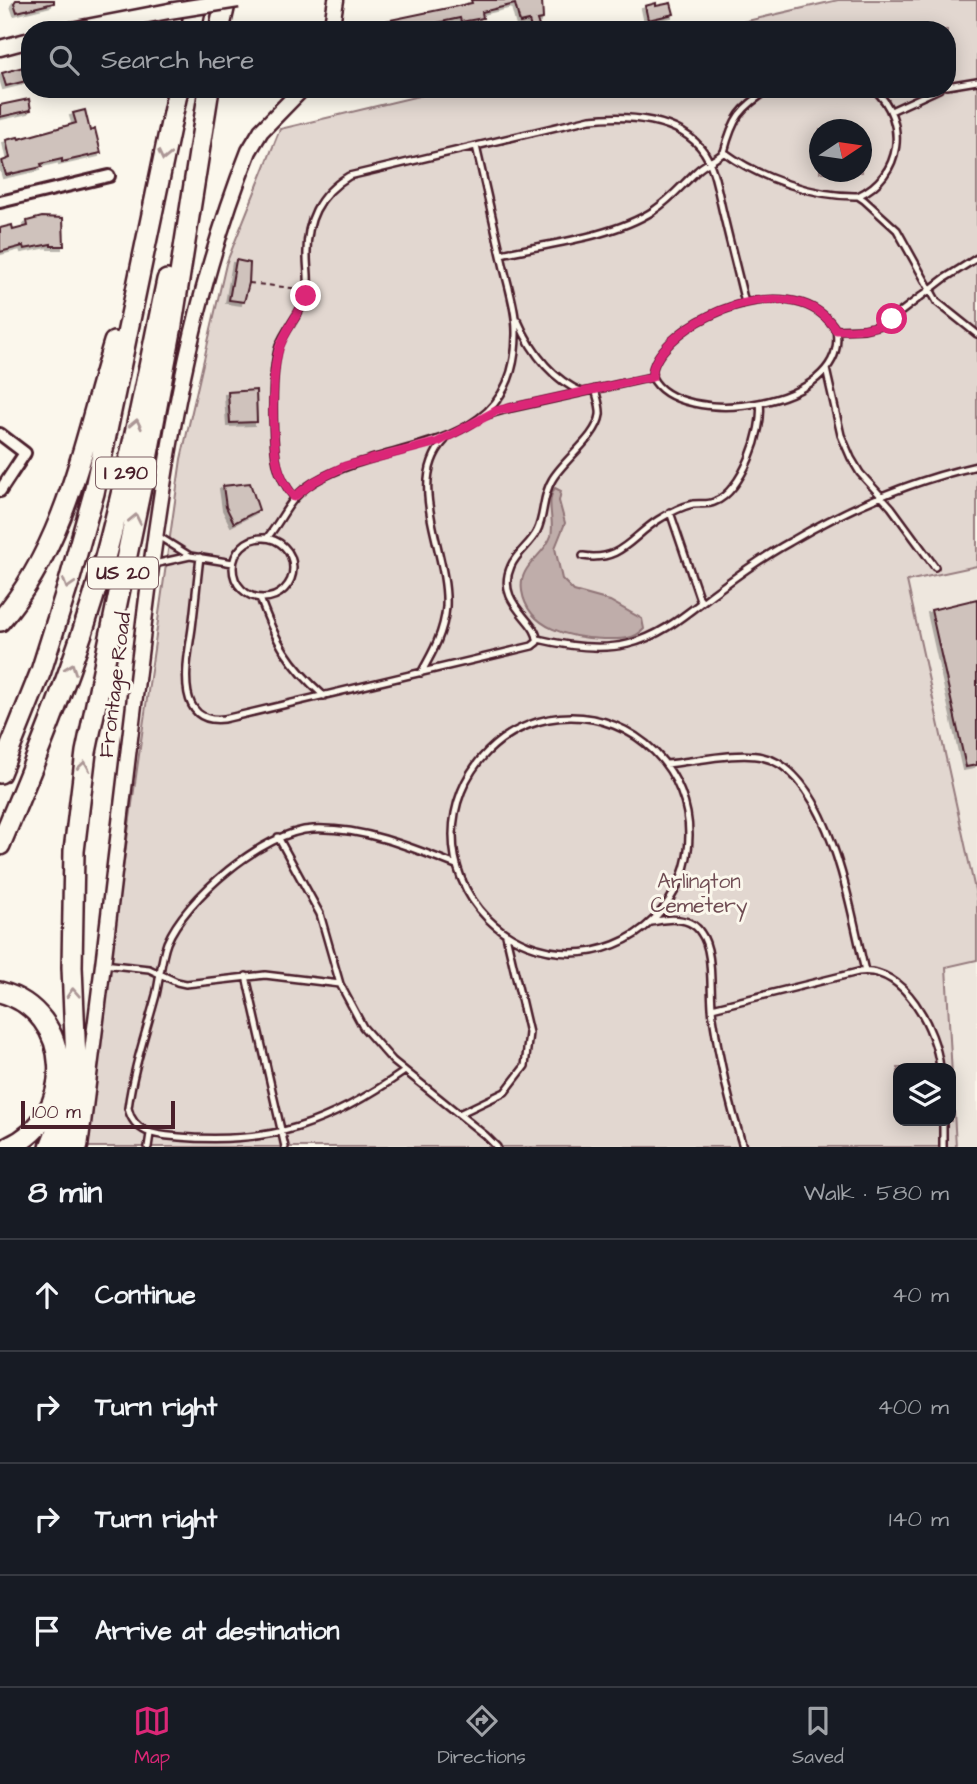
<!DOCTYPE html>
<html lang="en">
<head>
<meta charset="utf-8">
<style>
	body { margin:0; font-family:"Architects Daughter",sans-serif; background:#20242c; color:#f1f3f6 }
	.controls { position:absolute; right:21px; bottom:21px; display:grid; overflow:hidden; border-radius:14px; box-shadow:0 4px 18px #0003 }
	.controls button { width:63px; height:63px; display:grid; place-items:center; padding:0; border:0; border-bottom:2px solid #363941; background:#171b24; color:#f1f3f6; font:35px sans-serif }
	.compass { position:absolute; left:809px; top:119px; width:63px; height:63px; border-radius:50%; background:#171b24; box-shadow:0 4px 18px #0003; rotate:77deg }
	.scale { position:absolute; left:21px; bottom:18px; width:154px; box-sizing:border-box; padding-left:7px; border:4px solid #4a1f2b; border-top:0; font-size:19px; line-height:24px; white-space:nowrap; color:#4a1f2b; -webkit-text-stroke:5px #fbf7ec; paint-order:stroke }
	.stop { position:absolute; width:21px; height:21px; margin:-16px; border:5px solid #db2777; border-radius:50%; background:#fff }
	.stop.end { background:#db2777; border-color:#fff; box-shadow:0 2px 7px #0008 }
	.list { margin:0; padding:0; list-style:none }
	h2 { display:flex; justify-content:space-between; align-items:center; height:91px; margin:0; padding:0 28px; font-size:30px }
	h2 small { font-size:23px; font-weight:400; color:#9ea1a6 }
	.list li { display:grid; grid-template-columns:46px 1fr auto; gap:21px; align-items:center; box-sizing:border-box; height:112px; padding:0 28px; border-top:2px solid #363941 }
	.list b { display:block; font-size:26px; white-space:nowrap }
	.list em { font-size:23px; font-style:normal; color:#9ea1a6 }
	.icon { flex:none; width:38px; height:38px; fill:none; stroke:currentColor; stroke-width:2; stroke-linecap:round; stroke-linejoin:round }
	.map { position:relative; flex:none; width:977px; height:1147px; overflow:hidden }
	.search { position:absolute; background:#171b24; box-shadow:0 4px 18px #0003; left:21px; right:21px; top:21px; height:77px; display:flex; align-items:center; gap:18px; box-sizing:border-box; padding:0 24px; border-radius:28px; color:#9ea1a6; font-size:26px }
	.sheet { height:539px; background:#171b24 }
	nav { display:flex; justify-content:space-around; align-items:center; box-sizing:border-box; height:98px; border-top:2px solid #363941; background:#171b24; font-size:19px; color:#9ea1a6 }
	nav a { display:grid; justify-items:center; gap:4px }
	nav .on { color:#db2777 }
	.map>svg:first-child { display:block }
	.built { fill:#eee7de }
	.green { fill:#e2d7d0; stroke:#967b7e; stroke-width:2; fill-rule:evenodd }
	.water { fill:#bfadaa; stroke:#907477; stroke-width:2 }
	.building { fill:#cfc2bc; stroke:#4a1f2b; stroke-width:2; filter:url(#shadow) }
	.lines { fill:none; stroke-linecap:round; stroke-linejoin:round }
	.lane-casing { stroke:#4a1f2b; stroke-width:10 }
	.street-casing { stroke:#4a1f2b; stroke-width:16 }
	.secondary-casing { stroke:#4a1f2b; stroke-width:19 }
	.highway-casing { stroke:#4a1f2b; stroke-width:24 }
	.path { stroke:#4a1f2b; stroke-width:2; stroke-dasharray:5 5; stroke-linecap:butt }
	.lane { stroke:#fbf7ec; stroke-width:5 }
	.street { stroke:#fbf7ec; stroke-width:10 }
	.secondary { stroke:#fbf7ec; stroke-width:14 }
	.highway { stroke:#fbf7ec; stroke-width:19 }
	.secondary-bridge-casing { stroke:#4a1f2b; stroke-width:19; stroke-linecap:butt }
	.secondary-bridge { stroke:#fbf7ec; stroke-width:14 }
	.oneway { stroke:#ab9695 }
	.route { stroke:#db2777; stroke-width:9 }
	.labels { text-anchor:middle; dominant-baseline:central; stroke-width:6; stroke-linejoin:round; paint-order:stroke }
	.shield { fill:#fbf7ec; stroke:#7f6065; stroke-width:2 }
	.shield-label { font-size:19px; font-weight:bold; fill:#4a1f2b }
	.street-label { font-size:21px; fill:#4a1f2b; stroke:#fbf7ec }
	.park-label { font-size:21px; fill:#704d54; stroke:#fbf7ec }
</style>
</head>
<body>
<div class="map">
<svg width="977" height="1147" viewBox="0 0 977 1147">
	<defs>
		<filter id="shadow"><feDropShadow dx="-3" dy="3" stdDeviation="0" flood-color="#0004"/></filter>
	</defs>
	<rect width="100%" height="100%" fill="#fbf7ec"/>
	<filter id="ink" filterUnits="userSpaceOnUse"><feTurbulence type="fractalNoise" baseFrequency=".0143" numOctaves="2"/><feDisplacementMap in="SourceGraphic" scale="14" xChannelSelector="R" yChannelSelector="G"/><feConvolveMatrix kernelMatrix="1 2 1 2 8 2 1 2 1" color-interpolation-filters="sRGB"/></filter>
	<g filter="url(#ink)">
		<path class="built" d="M977,566v333l-70,-318z
			M977,960v187h-21l-10,-180z"/>
		<path class="green" d="M838,0h139v566l-70,15 70,318v61l-31,7 10,180h-870l10,-89 85,-599 45,-195 54,-135 168,-40h499v-59h-239zM820,130h42v42h-42zM898,1068h53v53h-53z"/>
		<path class="water" d="M555,488l6,3 -2,10 6,22 -10,25 7,31 12,12 36,10 32,18 2,10c-11,12 -26,10 -41,10 -32,-1 -75,-10 -81,-48 -4,-26 22,-34 29,-55 4,-16 -6,-34 4,-48z"/>
		<path class="building" d="M16,0h38v3l-37,9 -3,-9z
			M471,0h71l1,19 -6,1 2,6 -8,2 -2,-7 -9,2 -5,-19 -33,8 1,6 -22,4 -1,-4 -56,12h-26l-2,-7 96,-20z
			M656,3v3l15,-3 3,11 -26,6 -3,-14z
			M30,65v15l-24,6 -4,-13z
			M29,99l2,11 -31,7v-12z
			M85,110l5,21 5,-2 6,24 -39,9v-3l-21,5 1,3 -36,8 -4,-14 8,-3 -4,-18 12,-3 1,2 57,-16 -3,-10z
			M42,217l21,1 1,28h-13v-2l-27,5 -1,-3 -23,6v-24l12,-3 1,5 15,-4 -1,-5z
			M236,260l14,3 -1,20 -5,19 -15,-2z
			M256,390l1,32 -27,1 -2,-31z
			M250,483l9,27 -25,13 -8,-16 -3,-21z
			M977,599v166l-11,2 -35,-157z"/>
		<g class="lines">
			<g class="lane-casing">
				<path id="lane" d="M947,86l30,-5
					M891,111l48,-22
					M724,152c35,26 91,45 134,44l6,4 33,30 40,72 40,32
					M858,196c44,-20 51,-75 16,-107
					M501,254c46,-10 112,-17 152,-43 17,-11 29,-26 44,-40 8,-8 19,-11 27,-19 9,-34 16,-44 46,-63
					M518,321c13,30 34,58 64,71
					M826,369l15,66 10,23 9,15 31,34 44,60
					M652,377c0,-15 10,-26 20,-36 38,-37 130,-66 164,-11
					M483,416l28,-8 141,-31c26,53 198,32 184,-47l28,-1 21,-5 60,-46 32,-20
					M294,497c-8,-10 -14,-20 -17,-33 -5,-26 -6,-93 2,-118 7,-18 22,-33 28,-52 3,-12 0,-25 0,-37 -1,-36 11,-62 42,-81l241,-57c36,-4 90,-2 114,33 11,17 14,41 19,61 7,30 15,60 22,90
					M670,512l31,91
					M233 568a30 30 0 1 1 60 0a30 30 0 1 1-60 0Z
					M267,538c18,-22 21,-40 47,-56 77,-46 203,-24 202,-150 0,-23 -8,-46 -13,-68 -9,-39 -18,-79 -27,-118
					M190,556l43,7
					M583,556c38,6 48,-19 75,-36 11,-7 22,-13 35,-16 7,-1 15,1 21,-2 28,-10 50,-72 46,-99
					M200,557c-3,24 -5,48 -8,71 -4,30 -20,97 32,91l308,-73 5,-4c3,-21 -43,-38 -26,-76 6,-14 20,-22 26,-35 8,-16 5,-35 15,-51 11,-20 45,-43 48,-65 1,-8 -3,-18 -5,-26
					M154,564l36,-8 -32,-20
					M260,598c16,44 28,66 64,98
					M538,639c29,7 61,12 90,5 29,-7 51,-24 74,-42 28,-21 57,-43 88,-60 59,-35 120,-61 187,-76
					M421,673c12,-21 23,-41 25,-66 3,-55 -42,-123 -1,-167
					M453 835a118 118 0 1 1 236 0a118 118 0 1 1-236 0Z
					M666,764c26,-2 72,-13 96,-7 68,14 89,157 103,214
					M278,837l42,77 20,70 23,43 30,34 93,75 11,11
					M652,922c17,-4 39,-5 49,11 14,19 8,60 12,84 6,43 17,89 30,130
					M103,964l46,5 28,13 9,2 79,-9 75,9
					M246,976l39,171
					M712,1008l146,-36c47,-7 78,58 82,96
					M405,1071c-76,53 -133,74 -226,66 -23,-2 -45,-3 -51,-29 5,-38 18,-76 28,-113 4,-17 5,-36 11,-52 18,-44 97,-112 146,-114 49,-2 98,18 143,36
					M459,1114l46,-22 20,-26 4,-33 -23,-98
					M148,1147l2,-13
					M943,1147v-26"/>
			</g>
			<g class="street-casing">
				<path id="street" d="M0,202l109,-26
					M0,434l25,19 -25,38"/>
			</g>
			<g class="secondary-casing">
				<path id="secondary" d="M71,30l98,-19
					M331,30l5,-30
					M0,48l30,-8
					M80,1147c19,-147 37,-295 54,-442 22,-186 45,-379 115,-554l12,-20 41,-42"/>
			</g>
			<g class="highway-casing">
				<path id="highway" d="M191,30l6,-30
					M219,30l7,-30
					M0,621c67,-77 85,-184 114,-279
					M0,773l41,-102 28,-89 25,-89 84,-404
					M0,845c39,-92 76,-184 103,-280 26,-94 44,-190 64,-285
					M0,992c75,20 78,124 9,155
					M50,1147l14,-35
					M67,1147l9,-86 -4,-94 2,-116 12,-99 61,-293 24,-128 38,-242"/>
			</g>
			<path class="path" d="M249,283l51,6"/>
			<use href="#lane" class="lane"/>
			<use href="#street" class="street"/>
			<use href="#secondary" class="secondary"/>
			<use href="#highway" class="highway"/>
			<g class="secondary-bridge-casing">
				<path id="secondary-bridge" d="M169,11l69,-11"/>
			</g>
			<use href="#secondary-bridge" class="secondary-bridge"/>
		</g>
		<defs><path id="oneway-chevron" d="M-2-3.5L2.5 0L-2 3.5" fill="none" stroke-width="1.6" stroke-linecap="round" stroke-linejoin="round" transform="scale(1.75)"/></defs>
		<g class="oneway">
			<use href="#oneway-chevron" transform="translate(164 156) rotate(102)"/>
			<use href="#oneway-chevron" transform="translate(136 424) rotate(-78)"/>
			<use href="#oneway-chevron" transform="translate(135 519) rotate(-78)"/>
			<use href="#oneway-chevron" transform="translate(68 584) rotate(107)"/>
			<use href="#oneway-chevron" transform="translate(71 668) rotate(-70)"/>
			<use href="#oneway-chevron" transform="translate(84 766) rotate(-81)"/>
			<use href="#oneway-chevron" transform="translate(73 993) rotate(-93)"/>
		</g>
	</g>
	<g class="lines" filter="url(#ink)">
		<path class="route" d="M306,296c-7,19 -21,34 -27,53 -8,26 -7,88 -2,114 3,13 9,24 17,34l21,-16 30,-15 93,-24 58,-31 156,-34c0,-15 10,-26 20,-36 38,-37 130,-66 164,-11 20,0 39,0 56,-11"/>
	</g>
	<g class="labels">
		<g class="shield">
			<rect x="96" y="457.5" width="60" height="31" rx="5"/>
			<rect x="88" y="557.5" width="70" height="31" rx="5"/>
		</g>
		<g class="shield-label">
			<text x="126" y="473">I 290</text>
			<text x="123" y="573">US 20</text>
		</g>
		<g class="street-label">
			<text transform="translate(115 685) rotate(-83)">Frontage Road</text>
		</g>
		<g class="park-label">
			<text x="699" y="881">Arlington<tspan x="699" dy="24">Cemetery</tspan></text>
		</g>
	</g>
</svg>
<div class="controls">
<button><svg class="icon" aria-label="layers" viewBox="0 0 24 24"><path d="M12 4l9 5-9 5-9-5zM3 14l9 5 9-5"/></svg></button>
</div>
<svg class="compass" viewBox="-18 -18 36 36"><path d="M0-13l5 13h-10z" fill="#e53935"/><path d="M0 13l5-13h-10z" fill="#9ea1a6"/></svg>
<div class="scale">100 m</div>
<div class="stop" style="left:892px;top:319px"></div>
<div class="stop end" style="left:306px;top:296px"></div>
<div class="search"><svg class="icon" aria-label="search" viewBox="0 0 24 24"><circle cx="10" cy="10" r="6"/><path d="M15 15l6 6"/></svg>Search here</div>
</div>
<section class="sheet">
<h2>8 min<small>Walk · 580 m</small></h2>
<ul class="list">
<li><svg class="icon" aria-label="ahead" viewBox="0 0 24 24"><path d="M12 20V5M6 11l6-6 6 6"/></svg><div><b>Continue</b></div><em>40 m</em></li>
<li><svg class="icon" aria-label="right" viewBox="0 0 24 24"><path d="M7 20v-9h11M14 6l5 5-5 5"/></svg><div><b>Turn right</b></div><em>400 m</em></li>
<li><svg class="icon" aria-label="right" viewBox="0 0 24 24"><path d="M7 20v-9h11M14 6l5 5-5 5"/></svg><div><b>Turn right</b></div><em>140 m</em></li>
<li><svg class="icon" aria-label="arrive" viewBox="0 0 24 24"><path d="M6 21V4h12l-3 4 3 4H6"/></svg><div><b>Arrive at destination</b></div></li>
</ul>
</section>
<nav>
<a class="on"><svg class="icon" aria-label="map" viewBox="0 0 24 24"><path d="M3 6l6-2 6 2 6-2v14l-6 2-6-2-6 2zM9 4v14M15 6v14"/></svg>Map</a>
<a><svg class="icon" aria-label="directions" viewBox="0 0 24 24"><path d="M12 3l9 9-9 9-9-9zM9 14v-3h6M13 9l2 2-2 2"/></svg>Directions</a>
<a><svg class="icon" aria-label="saved" viewBox="0 0 24 24"><path d="M7 4h10v16l-5-4-5 4z"/></svg>Saved</a>
</nav>
</body>
</html>
